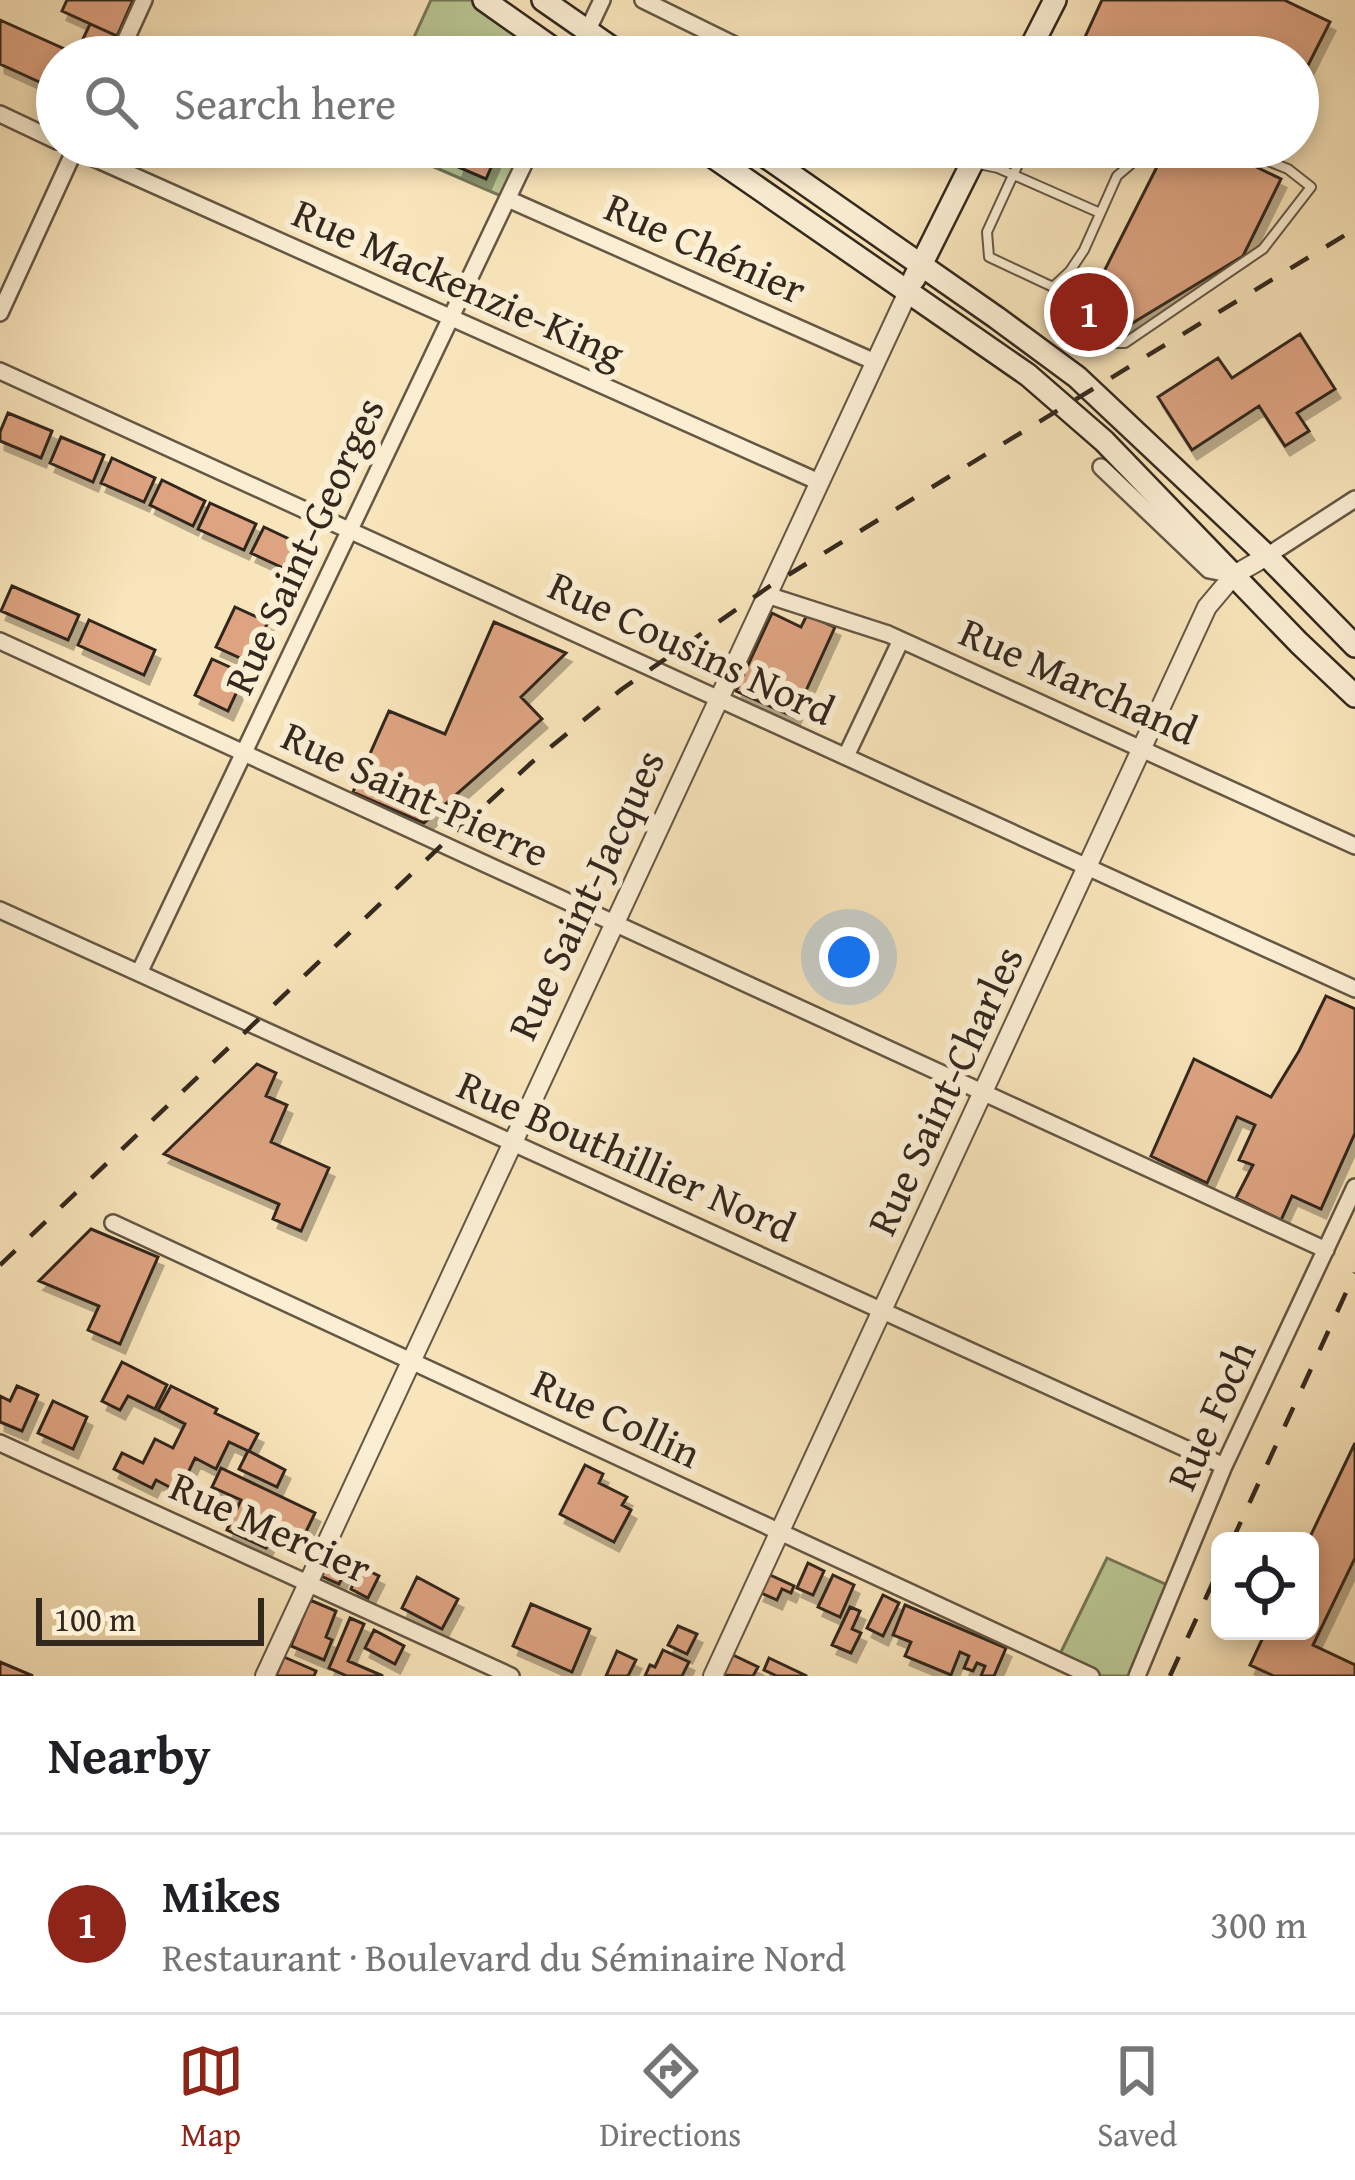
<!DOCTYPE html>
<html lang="en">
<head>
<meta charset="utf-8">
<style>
	body { margin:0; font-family:"Gentium Book Plus",serif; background:#f2f2f2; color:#202124 }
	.controls { position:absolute; right:36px; bottom:36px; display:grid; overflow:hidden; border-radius:18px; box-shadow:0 6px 18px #0003 }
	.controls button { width:108px; height:108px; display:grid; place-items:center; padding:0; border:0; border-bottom:3px solid #e0e0e0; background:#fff; color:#202124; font:60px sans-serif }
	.scale { position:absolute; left:36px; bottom:30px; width:228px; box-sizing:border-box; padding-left:12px; border:6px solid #33281e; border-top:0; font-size:33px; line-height:42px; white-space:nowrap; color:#33281e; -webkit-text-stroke:9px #fbeed3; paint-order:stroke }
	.you { position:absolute; left:849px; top:957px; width:42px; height:42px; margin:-30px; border:9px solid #fff; border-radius:50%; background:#1a73e8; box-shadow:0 0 0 18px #1a73e833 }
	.badge { display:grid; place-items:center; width:78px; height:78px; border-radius:50%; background:#8f2418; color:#fff; font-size:39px; font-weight:700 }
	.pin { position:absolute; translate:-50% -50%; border:6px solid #fff; box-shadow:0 3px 12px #0006 }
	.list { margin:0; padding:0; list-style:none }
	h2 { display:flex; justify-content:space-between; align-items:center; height:156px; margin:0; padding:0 48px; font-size:51px }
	h2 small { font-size:39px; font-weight:400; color:#757577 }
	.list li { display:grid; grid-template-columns:78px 1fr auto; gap:36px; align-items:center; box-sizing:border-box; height:180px; padding:0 48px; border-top:3px solid #e0e0e0 }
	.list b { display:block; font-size:45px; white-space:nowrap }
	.list p { margin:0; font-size:39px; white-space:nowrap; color:#757577 }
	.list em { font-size:39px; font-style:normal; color:#757577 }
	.icon { flex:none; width:66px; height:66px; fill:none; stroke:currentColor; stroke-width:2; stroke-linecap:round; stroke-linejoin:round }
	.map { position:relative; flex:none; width:1355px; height:1676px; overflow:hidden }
	.search { position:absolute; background:#fff; box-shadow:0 6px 18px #0003; left:36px; right:36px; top:36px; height:132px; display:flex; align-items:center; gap:30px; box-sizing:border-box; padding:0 42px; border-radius:66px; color:#757577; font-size:45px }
	.sheet { height:336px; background:#fff }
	nav { display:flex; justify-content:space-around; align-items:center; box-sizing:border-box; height:168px; border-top:3px solid #e0e0e0; background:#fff; font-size:33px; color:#757577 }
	nav a { display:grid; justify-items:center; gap:6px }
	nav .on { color:#8f2418 }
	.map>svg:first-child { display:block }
	.green { fill:#b9c693; stroke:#767758; stroke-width:3 }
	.building { fill:#dea482; stroke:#33281e; stroke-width:3; filter:url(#shadow) }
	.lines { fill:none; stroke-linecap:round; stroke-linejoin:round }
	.service-casing { stroke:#645745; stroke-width:12 }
	.minor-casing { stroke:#645745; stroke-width:20 }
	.tertiary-casing { stroke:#645745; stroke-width:22 }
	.secondary-casing { stroke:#33281e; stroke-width:26 }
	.service { stroke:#fbeed3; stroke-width:8 }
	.minor { stroke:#fbeed3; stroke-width:15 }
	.tertiary { stroke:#fbeed3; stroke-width:18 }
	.secondary { stroke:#fbeed3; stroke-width:21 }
	.rail { stroke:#33281e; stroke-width:4.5; stroke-dasharray:21 21; stroke-linecap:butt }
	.labels { text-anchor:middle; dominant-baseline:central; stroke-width:12; stroke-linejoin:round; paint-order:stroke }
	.street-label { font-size:42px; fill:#33281e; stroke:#fbeed3 }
</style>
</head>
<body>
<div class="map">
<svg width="1355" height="1676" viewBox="0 0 1355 1676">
	<defs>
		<filter id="shadow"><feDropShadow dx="5" dy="9" stdDeviation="0" flood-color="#0004"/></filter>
	</defs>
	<rect width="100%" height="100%" fill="#f9e5bb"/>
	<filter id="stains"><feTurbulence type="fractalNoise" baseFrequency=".00167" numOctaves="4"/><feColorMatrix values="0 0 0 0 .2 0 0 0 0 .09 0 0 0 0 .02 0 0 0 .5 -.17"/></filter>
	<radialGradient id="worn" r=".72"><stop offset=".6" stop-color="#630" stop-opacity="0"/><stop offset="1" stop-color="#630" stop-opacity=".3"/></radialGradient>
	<path class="green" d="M431,0h53l81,57h-160z
		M388,147h144l-24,52z
		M1107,1558l67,30 -37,88h-46l-34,-16z"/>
	<path class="building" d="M67,0h66l-16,36 -55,-25z
		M1102,0h182l46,22 -32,63v-28h-200l-18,-9z
		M0,20l76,34 14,-30 27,12 -10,21h-50v33l-57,-26z
		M466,147h34l-14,32 -28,-12z
		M1167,147h48l66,32 -38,77 -117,71 -40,-20z
		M1300,334l35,55 -38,24 12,18 -24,15 -26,-40 -67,44 -34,-53 60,-39 14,20z
		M8,413l44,18 -11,27 -41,-17v-9z
		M61,437l43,18 -11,27 -43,-19z
		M112,458l43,20 -11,24 -43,-19z
		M162,480l43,21 -12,25 -43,-21z
		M210,503l46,21 -12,26 -46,-21z
		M264,527l42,20 -12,26 -43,-20z
		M12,586l67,29 -11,25 -67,-29z
		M235,607l33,15 -19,40 -33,-15z
		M772,613l29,14 6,-12 28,12 -41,90 -58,-26z
		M89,620l66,30 -11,25 -66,-30z
		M494,622l72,31 -45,44 21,22 -118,104 -71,-31 36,-81 56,23z
		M212,659l33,15 -17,37 -33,-16z
		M1326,996l29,13v124l-34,76 -29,-13 -11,24 -45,-22 17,-33 -14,-5 16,-35 -18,-8 -30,66 -56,-27 43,-97 77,38 28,-46z
		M257,1064l19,9 -10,23 21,9 -16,37 58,26 -28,63 -28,-12 6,-15 -115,-50z
		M91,1229l67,28 -38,87 -32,-14 11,-24 -60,-25z
		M122,1362l45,23 -12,24 -27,-13 -8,14 -18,-9z
		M17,1386l21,9 -16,36 -22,-9v-26l10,5z
		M171,1386l46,23 -2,4 43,21 -9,17 36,19 -8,17 -38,-18 9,-18 -19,-9 -13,27 -21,-11 -16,34 -23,-12 -4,8 -38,-19 8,-16 21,10 12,-24 18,9 12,-24 -27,-14z
		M53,1401l34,16 -14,32 -35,-16z
		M1355,1443v115l-42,87 42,20v11h-81l-24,-11 16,-34h44l-2,-90z
		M585,1465l18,9 -4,9 28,14 -5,8 9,5 -17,32 -54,-28z
		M221,1468l94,45 -12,25 -26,-12 -11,22 -39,-18 14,-30 -29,-13z
		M332,1553l21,10 -5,10 -3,-1 -6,12 -18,-8z
		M808,1563l16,8 -11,24 -16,-7z
		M361,1567l18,9 -11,22 -17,-9z
		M768,1574l26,12 -3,7 -9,-4 -5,11 -18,-8z
		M833,1575l21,10 -14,32 -22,-10z
		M417,1577l41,22 -16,30 -40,-21z
		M883,1595l16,8 -16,33 -16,-8z
		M310,1600l26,11 -10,26 6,3 -8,20 -33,-14z
		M531,1604l59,25 -18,43 -59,-26z
		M905,1605l101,43 -12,28h-13l4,-10 -8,-3 -4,8 -9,-3 5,-12 -9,-4 -9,23 -46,-19 6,-14 -18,-7z
		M850,1607l10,4 -8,18 9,4 -10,20 -19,-8z
		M350,1618l14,6 -16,37 35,15h-36l-18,-8z
		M678,1626l19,8 -10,20 -19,-9z
		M374,1630l30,16 -9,18 -30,-16z
		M663,1650l26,12 -7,14h-37l5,-11 5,2z
		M617,1651l19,9 -8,16h-22z
		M731,1654l27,13 -5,9 -32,-1z
		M284,1657l32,14 -2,5h-38z
		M769,1658l38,18h-30l-13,-6z
		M0,1662l33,14h-33z"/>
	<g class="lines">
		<g class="service-casing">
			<path id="service" d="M1026,147l-39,85 2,25 64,30 17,-16 14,-21 33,-74 14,-12 8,-17
				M974,163l24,5 102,45
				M1053,287l9,24 46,32h17l138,-94 48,-62 -23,-18 -55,-22"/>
		</g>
		<g class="minor-casing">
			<path id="minor" d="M643,0l116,57
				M118,57l26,-57
				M575,57l27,-57
				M0,114l57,27
				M69,147l750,335
				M941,147l31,16
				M508,199l367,163
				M0,313l76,-166
				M0,371l1355,618
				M1101,467l108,103 25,5
				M1267,556l88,-57
				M767,595l121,39 467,212
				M0,641l1326,609
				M846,756l55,-116
				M0,910l1224,556
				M139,973l393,-826
				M113,1223l978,453
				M0,1443l511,233
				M1137,1676l87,-210 131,-279"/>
		</g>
		<g class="tertiary-casing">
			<path id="tertiary" d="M265,1676l644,-1386
				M713,1676l494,-1069 27,-32 33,-19"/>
		</g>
		<g class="secondary-casing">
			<path id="secondary" d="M484,0l81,57
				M543,0l82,57
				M1026,57l29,-57
				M699,147l329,228 76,66 195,202 56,53
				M752,147l245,171 80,59 190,179 88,90
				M914,279l66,-132"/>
		</g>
		<use href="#service" class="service"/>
		<use href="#minor" class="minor"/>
		<use href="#tertiary" class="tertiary"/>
		<use href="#secondary" class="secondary"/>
		<path class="rail" d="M0,1265l443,-421 88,-81 91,-74 148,-103 585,-357
			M1232,1541l123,-268
			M1170,1676l50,-109"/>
	</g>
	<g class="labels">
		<g class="street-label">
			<text transform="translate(706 247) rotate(24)">Rue Chénier</text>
			<text transform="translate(459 282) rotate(24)">Rue Mackenzie-King</text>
			<text transform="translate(303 545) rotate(-65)">Rue Saint-Georges</text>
			<text transform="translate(692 647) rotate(25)">Rue Cousins Nord</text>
			<text transform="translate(1079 680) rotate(24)">Rue Marchand</text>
			<text transform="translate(416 793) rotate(25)">Rue Saint-Pierre</text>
			<text transform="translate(585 894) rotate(-65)">Rue Saint-Jacques</text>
			<text transform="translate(944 1090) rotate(-65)">Rue Saint-Charles</text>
			<text transform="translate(627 1155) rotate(24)">Rue Bouthillier Nord</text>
			<text transform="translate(1210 1415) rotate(-66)">Rue Foch</text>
			<text transform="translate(617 1417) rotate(25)">Rue Collin</text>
			<text transform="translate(271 1526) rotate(24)">Rue Mercier</text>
		</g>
	</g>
	<rect width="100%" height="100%" filter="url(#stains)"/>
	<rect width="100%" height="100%" fill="url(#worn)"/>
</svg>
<div class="controls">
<button><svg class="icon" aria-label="locate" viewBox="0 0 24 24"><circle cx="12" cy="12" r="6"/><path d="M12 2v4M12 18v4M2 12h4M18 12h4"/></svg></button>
</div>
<div class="scale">100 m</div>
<div class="you"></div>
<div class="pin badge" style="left:1089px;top:312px">1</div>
<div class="search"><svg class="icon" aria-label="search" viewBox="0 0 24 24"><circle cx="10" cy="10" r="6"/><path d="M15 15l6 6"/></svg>Search here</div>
</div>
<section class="sheet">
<h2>Nearby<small></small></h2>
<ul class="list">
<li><span class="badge">1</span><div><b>Mikes</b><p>Restaurant · Boulevard du Séminaire Nord</p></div><em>300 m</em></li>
</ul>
</section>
<nav>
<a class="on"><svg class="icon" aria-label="map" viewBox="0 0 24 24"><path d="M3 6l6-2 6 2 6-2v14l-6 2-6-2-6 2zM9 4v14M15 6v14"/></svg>Map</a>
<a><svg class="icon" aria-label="directions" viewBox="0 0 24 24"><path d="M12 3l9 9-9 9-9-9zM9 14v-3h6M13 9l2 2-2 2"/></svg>Directions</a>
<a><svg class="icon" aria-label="saved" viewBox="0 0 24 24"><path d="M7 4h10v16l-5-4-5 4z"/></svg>Saved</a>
</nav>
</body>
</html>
